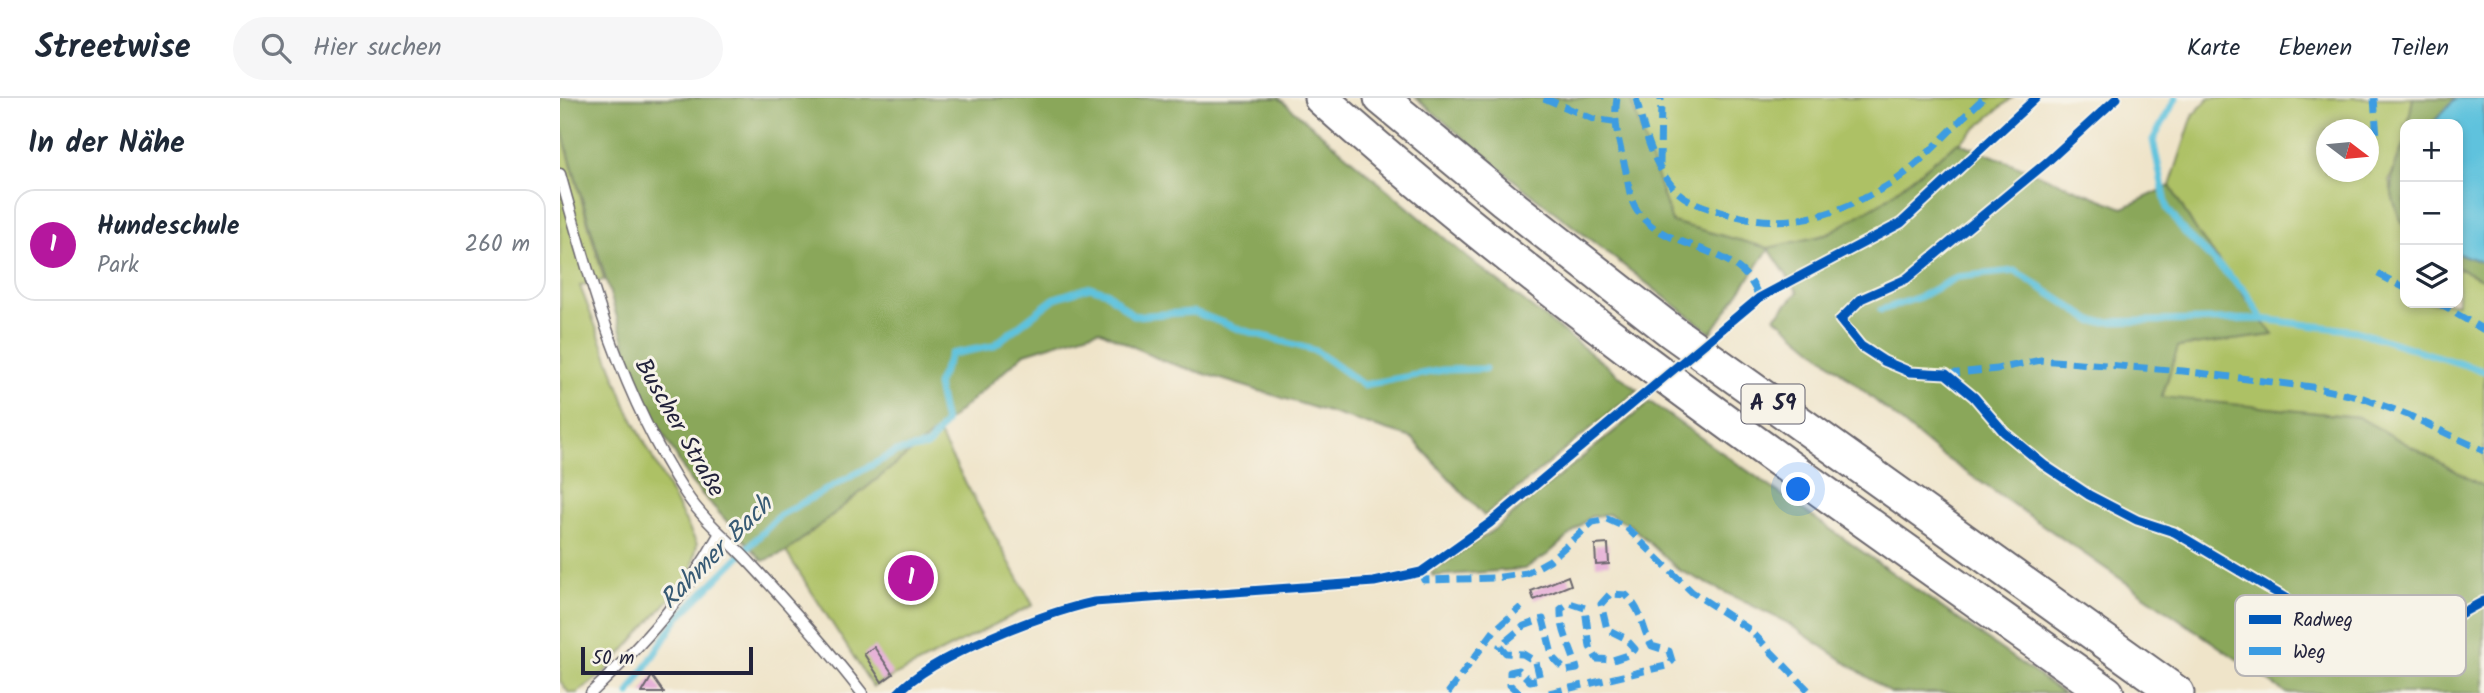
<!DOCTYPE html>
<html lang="de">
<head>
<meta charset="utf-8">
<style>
	body { margin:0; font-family:Kalam,sans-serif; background:#f6f6f7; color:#1f2937 }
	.controls { position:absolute; right:21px; top:21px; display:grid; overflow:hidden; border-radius:14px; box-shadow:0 4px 10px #0003 }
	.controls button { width:63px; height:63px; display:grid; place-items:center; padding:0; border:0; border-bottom:2px solid #e0e1e3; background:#fff; color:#1f2937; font:35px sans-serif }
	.compass { position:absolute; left:1756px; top:21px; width:63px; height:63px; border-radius:50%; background:#fff; box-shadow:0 4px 10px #0003; rotate:106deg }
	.scale { position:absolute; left:21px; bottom:18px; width:172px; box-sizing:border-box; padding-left:7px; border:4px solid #22223b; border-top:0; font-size:19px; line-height:24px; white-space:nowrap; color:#22223b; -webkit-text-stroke:5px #f7f3e8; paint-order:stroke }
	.you { position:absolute; left:1239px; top:392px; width:24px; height:24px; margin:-18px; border:5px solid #fff; border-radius:50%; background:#1a73e8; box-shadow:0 0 0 10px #1a73e833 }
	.badge { display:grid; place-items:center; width:46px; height:46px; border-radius:50%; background:#b5179e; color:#fff; font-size:23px; font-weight:700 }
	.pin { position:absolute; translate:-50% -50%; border:4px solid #fff; box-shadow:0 2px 7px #0006 }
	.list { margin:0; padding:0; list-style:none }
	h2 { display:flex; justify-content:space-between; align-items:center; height:91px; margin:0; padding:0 28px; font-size:30px }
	h2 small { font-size:23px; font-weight:400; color:#747a83 }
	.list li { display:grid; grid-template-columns:46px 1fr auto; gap:21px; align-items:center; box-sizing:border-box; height:112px; margin:0 14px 14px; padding:0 14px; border:2px solid #e0e1e3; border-radius:21px }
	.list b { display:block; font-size:26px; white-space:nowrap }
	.list p { margin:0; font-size:23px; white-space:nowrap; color:#747a83 }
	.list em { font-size:23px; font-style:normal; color:#747a83 }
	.icon { flex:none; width:38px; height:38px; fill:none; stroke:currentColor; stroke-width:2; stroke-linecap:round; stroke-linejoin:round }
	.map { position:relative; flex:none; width:1924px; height:595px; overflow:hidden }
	header { display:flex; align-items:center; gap:42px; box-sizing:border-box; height:98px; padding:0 35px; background:#fff; border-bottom:2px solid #e0e1e3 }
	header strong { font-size:33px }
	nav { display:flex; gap:38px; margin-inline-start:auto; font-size:24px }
	.search { width:490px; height:63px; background:#f6f6f7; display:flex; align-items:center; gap:18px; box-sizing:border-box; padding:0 24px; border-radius:38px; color:#747a83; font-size:26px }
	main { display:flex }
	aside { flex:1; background:#fff }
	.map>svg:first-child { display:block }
	.green { fill:#adc165; stroke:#687250; stroke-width:2; fill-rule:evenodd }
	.forest { fill:#8aa75a; stroke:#56644a; stroke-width:2 }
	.water { fill:#5fc2dd; stroke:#40728c; stroke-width:2 }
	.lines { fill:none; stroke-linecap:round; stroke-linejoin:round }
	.stream { stroke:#5fc2dd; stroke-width:7 }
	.building { fill:#e3a3d4 }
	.lane-casing { stroke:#6a666d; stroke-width:13 }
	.highway-casing { stroke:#6a666d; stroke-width:37 }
	.lane { stroke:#fff; stroke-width:10 }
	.highway { stroke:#fff; stroke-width:33 }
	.quiet { stroke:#3c9ce2; stroke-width:7; stroke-dasharray:14 7; stroke-linecap:butt }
	.cycleway-casing { stroke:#f7f3e8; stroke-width:13 }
	.cycleway { stroke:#0057b8; stroke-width:9 }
	.labels { text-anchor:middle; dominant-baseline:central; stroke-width:6; stroke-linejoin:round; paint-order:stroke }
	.shield { fill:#f7f3e8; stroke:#62616f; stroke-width:2 }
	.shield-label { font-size:23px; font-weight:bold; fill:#22223b }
	.street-label { font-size:24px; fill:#22223b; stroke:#f7f3e8 }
	.water-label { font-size:26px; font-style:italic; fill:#375a74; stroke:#f7f3e8 }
	.key { fill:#f7f3e8; stroke:#b7b4b4; stroke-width:2 }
	.key-label { font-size:19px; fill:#22223b }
</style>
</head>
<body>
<header>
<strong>Streetwise</strong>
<div class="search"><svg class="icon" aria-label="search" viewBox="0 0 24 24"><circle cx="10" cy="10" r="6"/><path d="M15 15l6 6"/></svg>Hier suchen</div>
<nav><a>Karte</a><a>Ebenen</a><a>Teilen</a></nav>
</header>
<main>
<aside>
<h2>In der Nähe<small></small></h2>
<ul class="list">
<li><span class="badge">1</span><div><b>Hundeschule</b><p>Park</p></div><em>260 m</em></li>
</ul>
</aside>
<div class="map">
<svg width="1924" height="595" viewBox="0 0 1924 595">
	<rect width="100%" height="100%" fill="#f7f3e8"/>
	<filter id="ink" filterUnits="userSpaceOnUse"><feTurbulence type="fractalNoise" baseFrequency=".0143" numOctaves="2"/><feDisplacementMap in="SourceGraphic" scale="14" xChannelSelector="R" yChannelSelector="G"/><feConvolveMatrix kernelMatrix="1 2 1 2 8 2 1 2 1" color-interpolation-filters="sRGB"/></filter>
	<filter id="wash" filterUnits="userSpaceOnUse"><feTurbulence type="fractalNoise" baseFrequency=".00686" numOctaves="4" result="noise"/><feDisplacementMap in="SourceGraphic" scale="28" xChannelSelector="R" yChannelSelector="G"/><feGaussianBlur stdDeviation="1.57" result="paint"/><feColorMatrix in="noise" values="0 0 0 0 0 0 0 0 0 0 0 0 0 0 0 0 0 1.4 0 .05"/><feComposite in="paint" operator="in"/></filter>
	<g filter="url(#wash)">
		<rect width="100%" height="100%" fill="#efe4c9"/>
		<path class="green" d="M1037,0h415c-65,53 -154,144 -242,150 -16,1 -78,-21 -98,-26z
			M1649,0h204l-5,26h-3v17l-16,40 8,30 8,18v74h53v-35l26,12v207l-126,-70 -196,-19 15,-51 95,-12 -77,-106 -25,-43 23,-71zM1766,32h42v42h-42z
			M0,26l44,156 -24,6 48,124 69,134 -6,31 -88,99 -26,19h-8l-9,-12z
			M377,333l96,174 -160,82 -87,-135z"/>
		<path class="forest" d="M0,0h719l189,160 170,132 -154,126 -72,-78 -249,-77 -64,-31 -74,23 -88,78 -151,121 -23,9 -72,-79 -52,-90 -79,-268z
			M856,0h214l42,124 96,26 57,-13 57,-33 76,-60 165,66 47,-22 25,43 78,106 -95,12 -16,50 196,20 126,70v206h-198l-349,-241 -162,-135 23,-25 -29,-43 -58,84 -190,-147z
			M1853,0h43l-24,26h-24z
			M1845,43v88c-20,-42 -16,-47 0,-88z
			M1898,155l26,10v17l-26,-12z
			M1090,304l413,291h-172l-105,-71 -107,-52 -49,-45 -22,-11 -18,3 -43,38 -23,14 -91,7 -2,-3 65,-45z"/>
		<path class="water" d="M1896,0h28v165l-26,-10v-129h-26z"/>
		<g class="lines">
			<path class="stream" d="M1616,0l-23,42 14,68 18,25 61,59 16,27 94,12 128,40
				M1321,212l39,-13 37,-20 58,-6 79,51 168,-3
				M69,595l48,-74 103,-104 116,-63 32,-6 17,-23 -8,-38 14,-31 42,-8 62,-48 35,-11 16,5 28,24 60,-4 45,17 77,22 47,34 80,-15 42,-1"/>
		</g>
		<g id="blocks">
			<path class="building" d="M1048,446l1,20 -13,1 -1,-20z
				M1008,478l3,9 -37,15 -3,-9z
				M314,549l19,27 -11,8 -18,-28z
				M92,578l12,17h-22z"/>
		</g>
	</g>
	<g filter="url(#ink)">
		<use href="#blocks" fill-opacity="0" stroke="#6a666d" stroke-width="2"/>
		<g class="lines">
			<g class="lane-casing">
				<path id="lane" d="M0,76c31,112 62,222 126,320 18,27 44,47 65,70 39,42 76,84 111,129
					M31,595c56,-53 91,-92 129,-160"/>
			</g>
			<g class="highway-casing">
				<path id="highway" d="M761,0c244,219 519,405 786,595
					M821,0l123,102 167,131 506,362"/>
			</g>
			<use href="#lane" class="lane"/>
			<use href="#highway" class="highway"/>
			<path class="quiet" d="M984,0l49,21 20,3
				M1057,0c-4,25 2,44 8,69 3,12 4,31 11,42 28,45 105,32 123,89
				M1076,0c7,29 16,64 36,88 11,14 29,20 46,25 64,20 114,8 172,-27 31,-19 65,-61 94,-86
				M1814,0l3,39
				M1100,66l1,-66
				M1818,176l27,14
				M1878,205l46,27
				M1386,276l51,-5 44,-9 142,11 129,16 51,11 45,17 76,36
				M861,474l3,8 71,-2 32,-5 23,-13 43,-38 14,-3 20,9 65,64 58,38 61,63
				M888,595l46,-62 27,-24
				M959,595l-9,-8v-13l9,-2 11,11 10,-2 -4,-17 -13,-8 -17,-1 -6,-7 24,-20 19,-7 10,39 13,13 11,-2c-5,-20 -17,-39 -16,-60l9,-6 15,5 5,39 7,12 16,1 18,-6 4,-5 -10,-11 -18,-9 -6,-25 9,-10 16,1c18,18 14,30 26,51l17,5 3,10 -6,5 -117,27"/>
			<g class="cycleway-casing">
				<path id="cycleway" d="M1557,0l-70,64 -141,117 -45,20 -21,21 21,26 23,15 26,11 36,2 28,23 30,35 40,33 45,30 48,25 37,12 179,106 43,1 36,-10 52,-28
					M338,595c33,-37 146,-80 196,-91l280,-20 47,-10 69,-49 269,-225 142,-75 135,-125"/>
			</g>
			<use href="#cycleway" class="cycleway"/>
		</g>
	</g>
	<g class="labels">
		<rect class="shield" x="1181.5" y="286.5" width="63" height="39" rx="5"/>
		<g class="shield-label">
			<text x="1213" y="306">A 59</text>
		</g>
		<g class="street-label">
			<text transform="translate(119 330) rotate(60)">Buscher Straße</text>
		</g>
		<g class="water-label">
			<text transform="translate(157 455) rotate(-45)">Rahmer Bach</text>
		</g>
	</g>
	<rect x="1675" y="497" width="231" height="81" rx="10" class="key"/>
	<rect x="1689" y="517" width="32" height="9" fill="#0057b8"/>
	<rect x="1689" y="549" width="32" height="8" fill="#3c9ce2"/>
	<g class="key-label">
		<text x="1733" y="528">Radweg</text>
		<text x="1733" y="560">Weg</text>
	</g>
</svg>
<div class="controls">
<button>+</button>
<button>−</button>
<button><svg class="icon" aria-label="layers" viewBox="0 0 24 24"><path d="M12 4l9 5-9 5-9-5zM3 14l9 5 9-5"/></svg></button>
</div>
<svg class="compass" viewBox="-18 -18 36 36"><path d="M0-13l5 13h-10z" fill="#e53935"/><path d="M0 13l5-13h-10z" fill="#747a83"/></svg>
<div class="scale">50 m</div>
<div class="you"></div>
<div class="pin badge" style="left:351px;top:480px">1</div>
</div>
</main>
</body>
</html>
